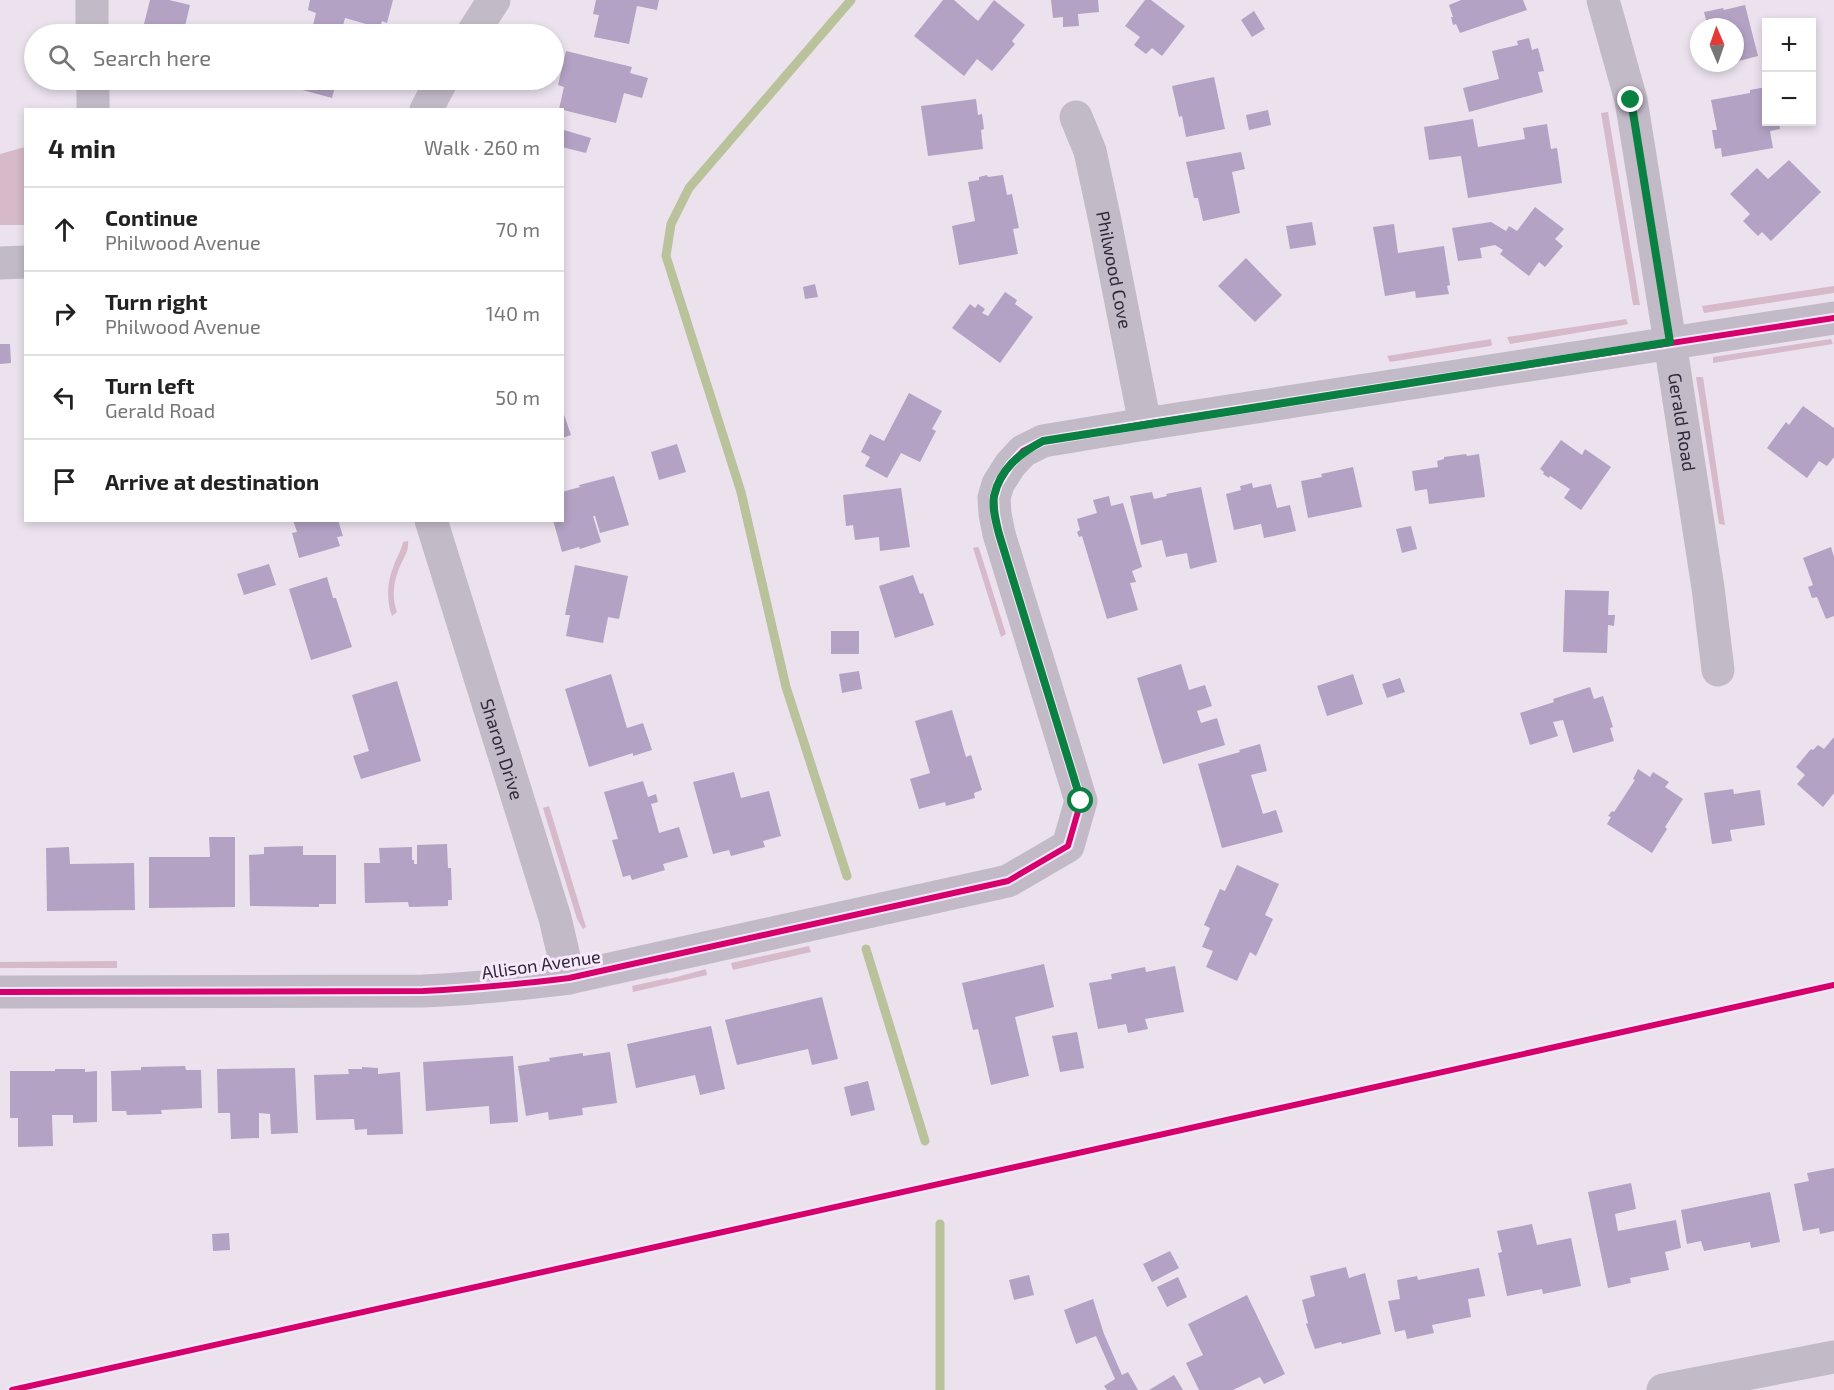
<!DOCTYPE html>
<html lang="en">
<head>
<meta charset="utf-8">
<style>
	body { margin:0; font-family:"Exo 2",sans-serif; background:#f2f2f2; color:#222 }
	.controls { position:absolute; right:18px; top:18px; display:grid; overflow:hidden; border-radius:0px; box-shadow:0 3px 9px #0003 }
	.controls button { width:54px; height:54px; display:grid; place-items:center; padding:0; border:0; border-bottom:2px solid #e0e0e0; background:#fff; color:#222; font:30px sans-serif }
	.compass { position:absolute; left:1690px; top:18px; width:54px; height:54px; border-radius:50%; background:#fff; box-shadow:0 3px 9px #0003; rotate:358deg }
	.stop { position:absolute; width:18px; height:18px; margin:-14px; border:4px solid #0b8043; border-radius:50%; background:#fff }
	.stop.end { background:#0b8043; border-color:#fff; box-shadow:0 2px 6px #0008 }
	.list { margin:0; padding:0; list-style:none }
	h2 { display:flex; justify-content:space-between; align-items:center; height:78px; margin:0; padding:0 24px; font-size:26px }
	h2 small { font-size:20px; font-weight:400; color:#767676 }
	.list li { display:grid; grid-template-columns:39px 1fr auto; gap:18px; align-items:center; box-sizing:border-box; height:84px; padding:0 24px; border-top:2px solid #e0e0e0 }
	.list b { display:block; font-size:22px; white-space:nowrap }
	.list p { margin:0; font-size:20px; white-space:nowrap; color:#767676 }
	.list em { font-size:20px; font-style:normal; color:#767676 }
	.icon { flex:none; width:33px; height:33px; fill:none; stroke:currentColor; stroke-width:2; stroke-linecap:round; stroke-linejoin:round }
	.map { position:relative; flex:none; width:1834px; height:1390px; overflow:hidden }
	.search { position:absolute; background:#fff; box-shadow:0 3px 9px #0003; left:24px; top:24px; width:540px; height:66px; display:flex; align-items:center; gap:15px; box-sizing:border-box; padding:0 21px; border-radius:33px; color:#767676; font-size:22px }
	.panel { position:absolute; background:#fff; box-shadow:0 3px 9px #0003; left:24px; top:108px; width:540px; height:414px; border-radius:0px }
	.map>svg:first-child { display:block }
	.green { fill:#d6baca }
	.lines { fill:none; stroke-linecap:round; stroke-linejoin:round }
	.stream { stroke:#b9c29b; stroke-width:9 }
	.building { fill:#b3a2c4 }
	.minor { stroke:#c3bac8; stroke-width:33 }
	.cycleway-casing { stroke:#f7e9fb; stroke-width:10 }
	.cycleway { stroke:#d6006c; stroke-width:6 }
	.route { stroke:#0b8043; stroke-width:8 }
	.labels { text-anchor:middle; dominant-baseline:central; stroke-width:6; stroke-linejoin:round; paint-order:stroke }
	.street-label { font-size:18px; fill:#312839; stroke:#f7e9fb }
</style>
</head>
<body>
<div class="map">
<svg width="1834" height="1390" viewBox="0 0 1834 1390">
	<rect width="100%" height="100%" fill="#ebe2ee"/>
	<path class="green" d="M1608,112l32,193h-7l-32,-192z
		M25,147v78h-25v-71z
		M1834,286v7l-130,20 -2,-7z
		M1626,319l2,5 -4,1 -114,19 -3,-7z
		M1491,339l1,6 -2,1 -100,16 -3,-6z
		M1831,339l2,5 -120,19v-6z
		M1696,377h7l22,148 -6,-1z
		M408,541c1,9 -3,15 -7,23 -7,15 -10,32 -4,48l-5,4c-6,-17 -5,-34 2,-51 3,-8 7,-14 9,-23z
		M977,547l2,1 27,86 -5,3 -28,-89z
		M549,806l37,121 -3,2 -6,-10 -34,-111z
		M809,946l2,6 -78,18 -2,-7z
		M117,961v7h-117v-6z
		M706,969l1,6 -74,17 -1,-6 36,-8 1,1z"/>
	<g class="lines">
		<path class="stream" d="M847,876l-61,-189 -45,-195 -75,-236 5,-32 18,-36 162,-188
			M866,949l59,192
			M940,1224v166"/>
	</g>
	<path class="building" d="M150,0h19l21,5 -7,29 -39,-10z
		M310,0h83l-6,23 -5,-2 -2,7 -35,-10 -4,15 -28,-8 3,-12 -8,-3z
		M596,0h63l-2,10 -20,-4 -8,38 -35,-7 5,-22 -6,-1z
		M943,0h11l24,21 16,-21 31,25 -13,16 3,3 -23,27 -15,-12 -13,17 -50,-40z
		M1051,0h47l1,12 -21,2 1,12 -16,1v-10l-10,1z
		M1145,0h6l34,26 -23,30 -10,-8 -6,6 -12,-9 6,-8 -15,-11z
		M1461,0h62l4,10 -67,23 -4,-9 -3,1 -2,-8h2l-4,-12z
		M1745,5l13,51 -23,6v-35l-35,-1 7,-2 -3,-12 19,-4 1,2z
		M1254,11l11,18 -13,8 -11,-17z
		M1529,38l3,12 6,-2 6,23 -6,1 5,20 -74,20 -6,-24 36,-9 -7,-28 26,-6 -1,-4z
		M566,51l66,16 -2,6 18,5 -6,20 -18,-5 -8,30 -57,-14 5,-22 -6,-2z
		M1214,77l11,52 -39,8 -4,-21 -3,1 -7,-31z
		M290,80h47l-5,18 -44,-12z
		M1766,87v35h13l1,7 -10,2 3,17 -51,9 -1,-9 -6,1 -3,-19h5l-6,-30 39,-7v-3z
		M976,99l2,16 4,-1 2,15 -3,1 2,19 -55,7 -7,-50z
		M1268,110l3,15 -22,5 -3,-15z
		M1473,119l5,28 47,-8 -2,-11 24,-4 4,25 6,-1 5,35 -94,15 -7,-42 -32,4 -5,-33z
		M564,130l27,8 -5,15 -24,-6z
		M1241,152l4,17 -13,3 8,41 -37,8 -5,-23h-4l-8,-36z
		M1789,160l32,32 -50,49 -9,-9 -4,4 -15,-15 7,-7 -20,-20 27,-26 11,11z
		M987,175l1,2 15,-2 4,20 5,-1 7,34 -6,1 5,25 -59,11 -7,-39 23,-5 -7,-39 11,-2v-3z
		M1535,207l29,22 -9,10 8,7 -18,21 -6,-5 -10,14 -29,-22 3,-4 -8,-5 -15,3 2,10 -24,3 -6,-33 39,-6 15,9 3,-5 8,5z
		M1312,222l4,23 -26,4 -4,-23z
		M1394,224l4,29 46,-7 6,39 -3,1 2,8 -33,4 -1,-7 -30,5 -12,-69z
		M1246,258l36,37 -27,27 -37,-36z
		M815,284l3,13 -13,2 -2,-12z
		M1005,292l12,8 -2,4 18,13 -33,46 -48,-35 18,-24 5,4 3,-4 7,5 -3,4 6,3z
		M0,344h10l1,19 -11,1z
		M909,393l33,18 -10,18 4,2 -16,31 -19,-9 -14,25 -22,-12 5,-9 -9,-5 9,-18 14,7z
		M1803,406l31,22v29l-7,9 -8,-5 -12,17 -40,-30 19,-26 3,3z
		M562,409l9,26 -9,3z
		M1561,440l21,15 3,-6 26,18 -30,43 -17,-12 6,-9 -20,-13 -1,2 -6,-4 1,-2 -4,-3z
		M677,444l9,28 -27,8 -8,-28z
		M1466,454l1,2 12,-2 6,43 -56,7 -2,-15 -12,2 -3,-20 26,-4 -1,-6 7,-2v-2z
		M1353,467l9,40 -54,11 -7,-37 21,-4 -1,-3z
		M614,476l15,49 -29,8 -5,-17h-2l8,26 -21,7 -1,-2 -17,5 -9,-32h9v-28l18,-5 -1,-2z
		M1252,483l1,5 18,-4 6,24 13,-3 6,26 -32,7 -3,-14 -27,6 -8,-36 15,-4 -1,-4z
		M1201,487l16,75 -27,7 -3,-16 -21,4 -4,-17 -21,5 -11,-49 22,-4 2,7 13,-3 -1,-2z
		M901,488l9,59 -30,4 -1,-14 -24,3 -2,-15 -7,1 -3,-31z
		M1109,496l2,10 12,-3 19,64 -10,4 4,11 -6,1 8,27 -31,9 -25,-83 -3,1 -2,-5 3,-2 -3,-11 20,-6 -4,-13z
		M293,520h45l5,16 -6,1 3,9 -41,12 -7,-25 5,-1z
		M1411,526l6,23 -15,4 -6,-24z
		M1831,547l3,10v59l-8,3 -9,-22 -5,1 -4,-11 5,-2 -10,-27z
		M269,564l7,21 -32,10 -7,-21z
		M575,565l53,11 -9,43 -11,-2 -5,26 -37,-7 4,-21h-5z
		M913,575l7,19 3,-1 11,32 -39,13 -16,-52z
		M327,577l6,21h3l16,49 -41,13 -22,-71z
		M1565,590l44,1 -1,24h7l-1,11 -6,-1 -1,28 -44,-1z
		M831,631h28v23h-28z
		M1181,664l8,26 16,-5 7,21 -15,5 4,12 16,-5 8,27 -62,19 -26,-86z
		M859,671l3,18 -20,4 -3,-19z
		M611,674l16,54 16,-5 9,27 -19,6v-3l-44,14 -24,-78z
		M1353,674l10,30 -36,12 -10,-30z
		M1400,678l5,14 -18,6 -5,-14z
		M397,681l24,80 -60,18 -8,-23 16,-5 -17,-56z
		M1590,687l4,12 9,-3 10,31 -3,1 4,13 -41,12 -10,-33 -10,2 5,14 -28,9 -10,-32 34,-11 -1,-3z
		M952,710l14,47 5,-2 11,35 -8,3 1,5 -29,8 -1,-4 -26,7 -9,-30 20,-6 -15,-52z
		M1834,737v56l-11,14 -26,-23 8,-9 -9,-8 15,-18 2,1 5,-5 6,4z
		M1260,744l7,27 -16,4 12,39 13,-4 7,22 -61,16 -24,-84 42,-12 -1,-2z
		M1638,769l12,8 3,-5 16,10 -4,5 18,12 -18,28 2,2 -15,24 -45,-29 4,-7 -3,-1 4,-5 2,1 21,-32 -2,-1z
		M734,772l7,26 28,-7 12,45 -18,5 2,6 -34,9 -2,-6 -16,4 -20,-72z
		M643,781l5,16 8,-3 2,8 -7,2 8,29 20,-6 9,30 -25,7 2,6 -33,10 -2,-5 -7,2 -11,-37 6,-1 -14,-47z
		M1733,789l1,5 26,-4 5,35 -35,5 2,11 -20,3 -8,-51z
		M209,837h26v70l-86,1v-51h61z
		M447,844l1,24h3l1,32h-4v6l-39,1 -1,-5 -43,1 -1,-40h16l-1,-15 33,-1v13h2v4h3v-19z
		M303,846v9h33v49h-17v3l-69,-1 -1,-51 15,-1v-7z
		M69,847l1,17 64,-1 1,47 -88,1 -1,-63z
		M1237,865l42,19 -14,31 8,4 -17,37 -6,-4 -13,29 -31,-14 7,-16 -11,-4 8,-19 -6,-3 16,-36 5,2z
		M1044,964l10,43 -39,10 14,59 -38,9 -13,-56 -5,1 -11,-47z
		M1175,966l9,46 -39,7 3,10 -20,4 -2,-9 -28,5 -9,-46 23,-4 -1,-5 34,-7 1,5z
		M822,997l16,62 -26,6 -4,-16 -71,16 -12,-45z
		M711,1026l14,63 -25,6 -5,-20 -59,13 -9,-44z
		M1077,1032l7,36 -24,4 -8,-36z
		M610,1052l7,51 -35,5 1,7 -34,5 -1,-8 -22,4 -8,-50 32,-5 -1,-3 34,-5v3z
		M513,1056l5,66 -28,2 -1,-18 -63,5 -3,-49z
		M185,1066l1,4h15l1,38 -41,2 1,4 -35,1 -1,-4h-14l-1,-40 30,-1v-3z
		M362,1067l16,1v6l22,-2 3,62 -36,1v-6l-12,1 -1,-11 -38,1 -2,-45 35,-1 -1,-5h14z
		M295,1068l3,65 -27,1 -1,-20 -11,-1v25l-28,1 -1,-26h-12l-1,-44z
		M55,1069h30v3l12,-1v51l-24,1v-8h-21l1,31 -35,1v-29h-8v-47h45z
		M868,1081l7,29 -24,6 -7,-29z
		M1834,1168v63l-14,3 -1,-6 -16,3 -9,-47 15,-3 -2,-8z
		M1631,1183l5,26 -21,5 3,17 58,-11 5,28 -16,4 4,18 -39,8 1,5 -23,5 -20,-96z
		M1770,1192l10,50 -29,6 -1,-6 -46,9 -3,-10 -14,3 -6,-34z
		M1532,1224l5,21 34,-7 10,48 -38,8 -1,-5 -35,7 -9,-43 4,-1 -5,-21z
		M229,1233l1,17 -17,1 -1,-17z
		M1170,1251l9,17 -27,14 -9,-18z
		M1346,1267l3,11 16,-5 16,61 -39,10 -1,-2 -26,7 -9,-25 2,-1 -6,-23 13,-4 -5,-20z
		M1479,1268l6,28 -17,3 3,18 -39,8 2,8 -27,6 -2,-9 -10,2 -7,-31 12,-2 -3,-19 20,-4 1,4z
		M1029,1275l5,20 -20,5 -5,-20z
		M1178,1277l9,20 -20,10 -10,-20z
		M1247,1295l38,79 -21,10 -4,-7 -27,13h-34l-13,-27 17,-8 -15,-31z
		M1093,1299l11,35 18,41 6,-3 10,18h-31l-3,-4 11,-7 -19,-43 -20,8 -12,-34z
		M1174,1375l9,15h-34z"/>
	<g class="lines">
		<g class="minor">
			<path d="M92,0v34"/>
			<path id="s1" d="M1603,0l28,100 39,242 38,246 10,82"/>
			<path d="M472,34l22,-34"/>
			<path d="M93,80v30"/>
			<path d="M426,110l16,-30"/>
			<path id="s2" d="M1076,117l14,34 15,70 40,203"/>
			<path d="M0,263l26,-1"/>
			<path id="s3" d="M431,520l124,398 14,60"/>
			<path d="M0,992l423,-1c49,-2 97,-7 146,-13l439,-97 60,-35 13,-45 -82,-267 -4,-20 -1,-16 4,-14 12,-19 13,-14 20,-10 102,-17 689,-106"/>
			<path d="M1663,1390l171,-33"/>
		</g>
		<g class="cycleway-casing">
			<path id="cycleway" d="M0,992l423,-1c49,-2 97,-7 146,-13l439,-97 60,-35 13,-45 -82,-267 -4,-20 -1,-16 4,-14 12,-19 13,-14 20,-10 102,-17 689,-106
				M12,1390l1822,-405"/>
		</g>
		<use href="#cycleway" class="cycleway"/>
	</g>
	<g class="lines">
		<path class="route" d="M1081,801l-82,-267c-3,-12 -7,-26 -5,-38 6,-27 26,-43 49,-55l627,-99 -39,-242"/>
	</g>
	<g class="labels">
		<g class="street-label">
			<text stroke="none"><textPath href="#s2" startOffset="158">Philwood Cove</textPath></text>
			<text stroke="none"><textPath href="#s1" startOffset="430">Gerald Road</textPath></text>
			<text stroke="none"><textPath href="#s3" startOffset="240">Sharon Drive</textPath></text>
			<text transform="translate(541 964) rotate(-8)">Allison Avenue</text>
		</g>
	</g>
</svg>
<div class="controls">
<button>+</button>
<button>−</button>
</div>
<svg class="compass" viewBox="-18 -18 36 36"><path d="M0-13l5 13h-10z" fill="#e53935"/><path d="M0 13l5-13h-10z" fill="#767676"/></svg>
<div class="stop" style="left:1081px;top:801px"></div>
<div class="stop end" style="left:1631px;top:100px"></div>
<div class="search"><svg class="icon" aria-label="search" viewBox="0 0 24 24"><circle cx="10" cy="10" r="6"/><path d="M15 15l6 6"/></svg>Search here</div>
<section class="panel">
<h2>4 min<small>Walk · 260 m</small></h2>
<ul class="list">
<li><svg class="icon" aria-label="ahead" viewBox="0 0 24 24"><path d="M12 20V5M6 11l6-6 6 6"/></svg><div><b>Continue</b><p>Philwood Avenue</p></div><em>70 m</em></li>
<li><svg class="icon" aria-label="right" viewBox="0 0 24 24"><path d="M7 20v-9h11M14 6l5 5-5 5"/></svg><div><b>Turn right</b><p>Philwood Avenue</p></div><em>140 m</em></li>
<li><svg class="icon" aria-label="left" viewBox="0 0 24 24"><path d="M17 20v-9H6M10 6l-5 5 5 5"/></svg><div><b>Turn left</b><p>Gerald Road</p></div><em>50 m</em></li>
<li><svg class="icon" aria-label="arrive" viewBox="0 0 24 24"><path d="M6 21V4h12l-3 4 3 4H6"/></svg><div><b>Arrive at destination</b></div></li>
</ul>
</section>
</div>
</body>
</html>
